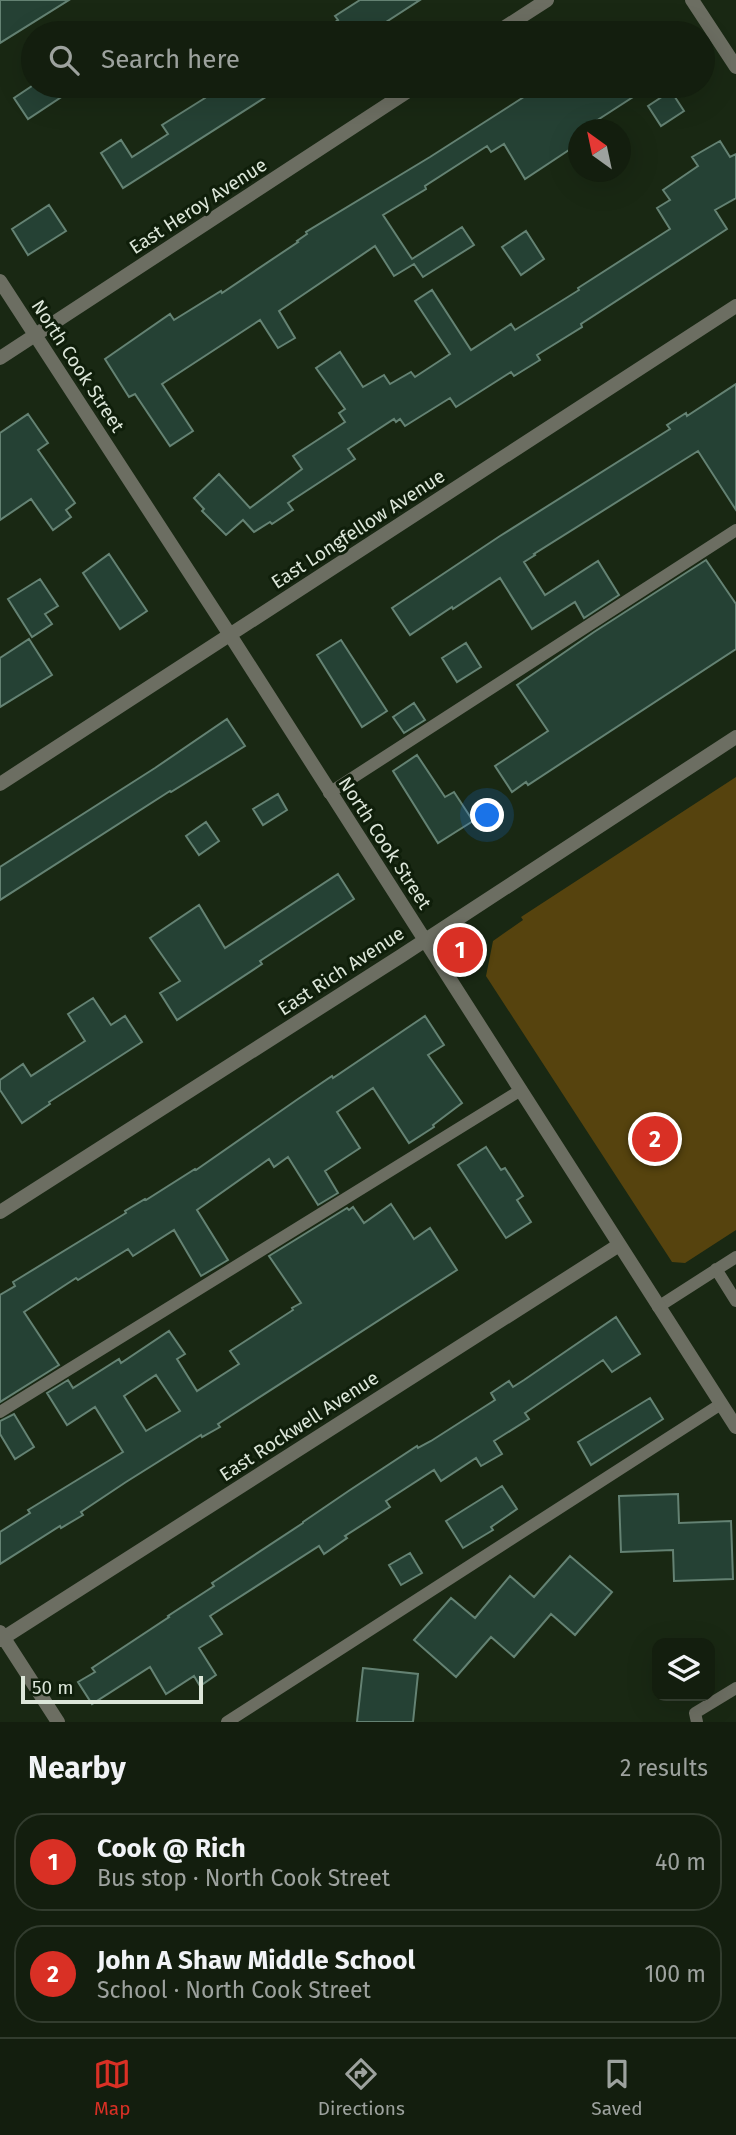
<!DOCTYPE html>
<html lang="en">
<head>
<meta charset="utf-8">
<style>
	body { margin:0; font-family:"Fira Sans",sans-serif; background:#1c2717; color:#f1f3f6 }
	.controls { position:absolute; right:21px; bottom:21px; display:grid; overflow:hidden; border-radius:14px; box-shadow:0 7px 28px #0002 }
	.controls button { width:63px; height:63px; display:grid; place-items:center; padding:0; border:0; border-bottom:2px solid #323c2e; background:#131e0e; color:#f1f3f6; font:35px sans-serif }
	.compass { position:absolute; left:568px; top:119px; width:63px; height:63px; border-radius:50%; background:#131e0e; box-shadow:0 7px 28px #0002; rotate:327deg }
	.scale { position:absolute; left:21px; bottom:18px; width:182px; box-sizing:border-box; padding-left:7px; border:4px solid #dce6d9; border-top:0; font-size:19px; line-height:24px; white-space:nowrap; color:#dce6d9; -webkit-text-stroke:5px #0f1e0a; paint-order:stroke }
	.you { position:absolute; left:488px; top:816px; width:24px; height:24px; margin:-18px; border:5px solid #fff; border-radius:50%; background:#1a73e8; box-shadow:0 0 0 10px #1a73e833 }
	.badge { display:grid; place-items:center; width:46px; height:46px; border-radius:50%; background:#d93025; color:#fff; font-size:23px; font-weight:700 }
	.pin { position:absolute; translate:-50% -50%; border:4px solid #fff; box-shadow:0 2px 7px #0006 }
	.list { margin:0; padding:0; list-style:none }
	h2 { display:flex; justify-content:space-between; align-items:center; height:91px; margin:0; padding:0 28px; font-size:30px }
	h2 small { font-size:23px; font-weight:400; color:#9da29e }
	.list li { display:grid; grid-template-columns:46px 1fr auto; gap:21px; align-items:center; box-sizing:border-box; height:98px; margin:0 14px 14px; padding:0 14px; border:2px solid #323c2e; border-radius:28px }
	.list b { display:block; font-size:26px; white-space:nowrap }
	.list p { margin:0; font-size:23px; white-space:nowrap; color:#9da29e }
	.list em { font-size:23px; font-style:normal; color:#9da29e }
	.icon { flex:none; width:38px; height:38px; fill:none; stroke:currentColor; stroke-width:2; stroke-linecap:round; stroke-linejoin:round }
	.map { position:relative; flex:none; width:736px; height:1722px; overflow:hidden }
	.search { position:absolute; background:#131e0e; box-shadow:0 7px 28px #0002; left:21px; right:21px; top:21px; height:77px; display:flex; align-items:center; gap:18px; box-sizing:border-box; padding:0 24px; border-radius:38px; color:#9da29e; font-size:26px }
	.sheet { height:315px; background:#131e0e }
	nav { display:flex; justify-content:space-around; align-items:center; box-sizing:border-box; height:98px; border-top:2px solid #323c2e; background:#131e0e; font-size:19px; color:#9da29e }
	nav a { display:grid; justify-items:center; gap:4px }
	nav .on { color:#d93025 }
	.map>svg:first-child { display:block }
	.green { fill:#56430e }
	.building { fill:#254134; stroke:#648273; stroke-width:2; fill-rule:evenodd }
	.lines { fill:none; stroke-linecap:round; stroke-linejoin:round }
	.lane { stroke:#6c6e62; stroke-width:12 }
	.street { stroke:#6c6e62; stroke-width:14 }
	.labels { text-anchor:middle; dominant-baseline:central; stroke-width:6; stroke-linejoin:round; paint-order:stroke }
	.street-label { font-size:19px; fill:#dce6d9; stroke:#0f1e0a }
</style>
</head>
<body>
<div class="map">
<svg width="736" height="1722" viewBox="0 0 736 1722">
	<rect width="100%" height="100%" fill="#192813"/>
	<path class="green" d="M736,777v453l-51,33 -13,-1 -186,-286 7,-35 30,-21 -2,-3z"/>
	<path class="building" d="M0,0h69l-69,43z
		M360,0h60l-51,33h-50l19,-13 -3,-4z
		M32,86h46l-50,33 -14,-21z
		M214,86h69l-160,102 -22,-35 20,-13 11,17 36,-23 -6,-9 43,-27 -3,-5z
		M541,86h109l-68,44h-4v14l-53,35 -21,-35 -13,8 -4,-6 -62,40 1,3 -43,26 29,44 50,-32 12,18 -51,32 -9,-13 -20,12 -19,-30 -96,65 16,27 -17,10 -18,-28 -98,64 31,47 -23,15 -35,-52 -6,3 -24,-38 65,-45 4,6 47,-29 1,2 76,-51 -1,-1 10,-7 -1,-2 124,-75z
		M671,91l13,20 -23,15 -13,-20z
		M720,141l10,16 6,-3v44l-21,12 12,19 -146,95 1,3 -45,28 3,5 -26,16 -3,-4 -55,35 -6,-9 -45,28 -5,-7 -4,3 -2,-3 -46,30 7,10 -67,44 5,7 -21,14 -2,-2 -16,10 -11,-12 -17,15 -24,-24 2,-2 -10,-11 25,-24 31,34 52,-39 -9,-13 52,-34 -6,-9 6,-4 -29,-41 24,-16 23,35 21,-12 6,9 21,-12 4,5 35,-23 -35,-53 17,-11 39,60 40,-26 4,6 64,-40 -1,-2 92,-59 -13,-21 13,-8 -7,-10 35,-24 -6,-9z
		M49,205l17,26 -38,24 -16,-26z
		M526,231l18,28 -23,16 -19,-28z
		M736,384v126l-38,-59 -164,103 1,1 -11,7 21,33 53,-34 21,34 -35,23 -9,-16 -43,27 -32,-51 -47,31 -1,-2 -42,28 -18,-27 108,-72 170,-107 -3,-4 19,-12 1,3z
		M28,414l20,29 -10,7 37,53 -9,7 5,7 -18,13 -22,-31 -31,21v-87z
		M109,554l38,57 -27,18 -37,-56z
		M706,560l30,44v45l-208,136 -2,-3 -14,10 -17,-26 53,-35 -31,-46 77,-53z
		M40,579l18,27 -13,8 7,10 -20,13 -24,-38z
		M29,639l23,36 -52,32v-49z
		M341,640l46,71 -25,16 -45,-72z
		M466,643l15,24 -24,15 -15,-24z
		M414,703l11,17 -21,13 -11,-16z
		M227,719l18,27 -74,46 -1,-1 -170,109v-33l155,-99z
		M417,755l28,42 9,-5 19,29 -35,22 -45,-72z
		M278,794l9,16 -24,15 -10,-16z
		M206,822l13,19 -20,14 -13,-19z
		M338,874l16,25 -94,62 2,3 -85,56 -17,-27 20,-12 -30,-43 49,-33 26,43z
		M93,998l18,27 14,-9 17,26 -93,60 1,2 -28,19 -22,-33v-10l23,-16 8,12 54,-35 -17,-27z
		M425,1016l19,29 -16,10 34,48 -29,22 1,2 -25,16 -36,-55 -36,24 23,36 -35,23 13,22 -20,12 -30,-48 -14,10 -5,-8 -72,51 31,50 -27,16 -27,-46 -41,26 -5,-7 -50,31 -2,-2 -52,34 35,53 -59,37v-107l15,-9 -2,-4 113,-69 -1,-2 20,-12 1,1 49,-31 1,1 102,-71 34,-23 1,2z
		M486,1147l15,23 4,-2 18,28 -6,4 14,22 -25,16 -48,-73z
		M391,1204l23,35 16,-11 27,42 -239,154 2,3 -18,10 -1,-2 -75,47 -45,30 2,3 -22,13 -1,-2 -60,38v-32l30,-19 -2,-3 95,-58 -28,-45 -28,18 -20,-32 21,-13 5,8 46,-29 2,4 48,-32 16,23 -8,5 20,32 42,-27 -9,-13 63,-41 -1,-2 9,-5 -32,-47 78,-48 2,2 4,-3 11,16zM156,1375l24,36 -34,20 -22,-35z
		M616,1317l24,37 -28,18 -9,-12 -78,53 4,6 -35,22 8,13 -21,12 -5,-8 -35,23 -7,-11 -48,31 4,6 -45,29 2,2 -23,16 -5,-8 -109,70 12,18 -23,14 17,27 -16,11 -6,-10 -28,18 -16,-27 -58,37 -14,-22 17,-10 -3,-4 77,-51 -1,-1 46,-30 -2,-3 91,-60v-1l47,-32 67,-44 1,2 13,-7 64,-41 -4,-7 18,-12 4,6 11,-7z
		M650,1398l13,21 -72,46 -13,-23z
		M14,1414l20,33 -19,12 -15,-25v-13z
		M502,1486l15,23 -26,18 2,3 -30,18 -17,-27z
		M678,1494l1,29 52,-2 2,58 -59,2 -1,-31 -52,2 -2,-56z
		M410,1553l12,20 -21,12 -12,-20z
		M570,1556l42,36 -37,43 -24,-21 -37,43 -23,-20 -35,40 -42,-37 37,-42 24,20 35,-42 24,21z
		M363,1668l55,6 -5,48h-56z"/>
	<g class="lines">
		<path class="lane" d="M329,793l407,-263
			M716,1269l20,32
			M658,1307l78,-50
			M0,1412l521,-322
			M227,1722l494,-318
			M697,1722l-2,-9 41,-25"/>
		<path class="street" d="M692,0l44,67
			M496,33l51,-33
			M0,281l230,354 506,792
			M0,358l416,-272
			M0,784l736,-478
			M0,1212l401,-256 335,-219
			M0,1632l58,90
			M0,1640l619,-395"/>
	</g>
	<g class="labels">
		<g class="street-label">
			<text transform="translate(198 206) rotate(-33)">East Heroy Avenue</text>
			<text transform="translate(78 366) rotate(57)">North Cook Street</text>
			<text transform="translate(358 529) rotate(-33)">East Longfellow Avenue</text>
			<text transform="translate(385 843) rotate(57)">North Cook Street</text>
			<text transform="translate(341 971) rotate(-33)">East Rich Avenue</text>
			<text transform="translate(299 1426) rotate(-33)">East Rockwell Avenue</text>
		</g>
	</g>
</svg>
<div class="controls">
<button><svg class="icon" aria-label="layers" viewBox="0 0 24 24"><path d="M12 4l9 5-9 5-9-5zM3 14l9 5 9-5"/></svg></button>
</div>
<svg class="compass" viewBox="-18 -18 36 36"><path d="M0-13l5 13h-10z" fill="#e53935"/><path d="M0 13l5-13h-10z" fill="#9da29e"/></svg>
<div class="scale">50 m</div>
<div class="you"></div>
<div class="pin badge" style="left:460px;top:950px">1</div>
<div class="pin badge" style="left:655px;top:1139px">2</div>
<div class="search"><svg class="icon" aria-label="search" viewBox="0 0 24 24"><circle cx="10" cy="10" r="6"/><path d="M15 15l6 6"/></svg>Search here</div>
</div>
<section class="sheet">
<h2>Nearby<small>2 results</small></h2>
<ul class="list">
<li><span class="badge">1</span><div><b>Cook @ Rich</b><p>Bus stop · North Cook Street</p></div><em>40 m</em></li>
<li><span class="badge">2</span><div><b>John A Shaw Middle School</b><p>School · North Cook Street</p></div><em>100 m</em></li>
</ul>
</section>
<nav>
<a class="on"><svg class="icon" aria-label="map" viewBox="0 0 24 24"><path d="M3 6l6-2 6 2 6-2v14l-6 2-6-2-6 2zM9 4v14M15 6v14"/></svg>Map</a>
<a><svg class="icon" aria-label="directions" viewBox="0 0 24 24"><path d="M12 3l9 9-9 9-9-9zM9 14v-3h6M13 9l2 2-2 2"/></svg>Directions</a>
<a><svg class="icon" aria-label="saved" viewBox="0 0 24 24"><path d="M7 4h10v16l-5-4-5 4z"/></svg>Saved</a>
</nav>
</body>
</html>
